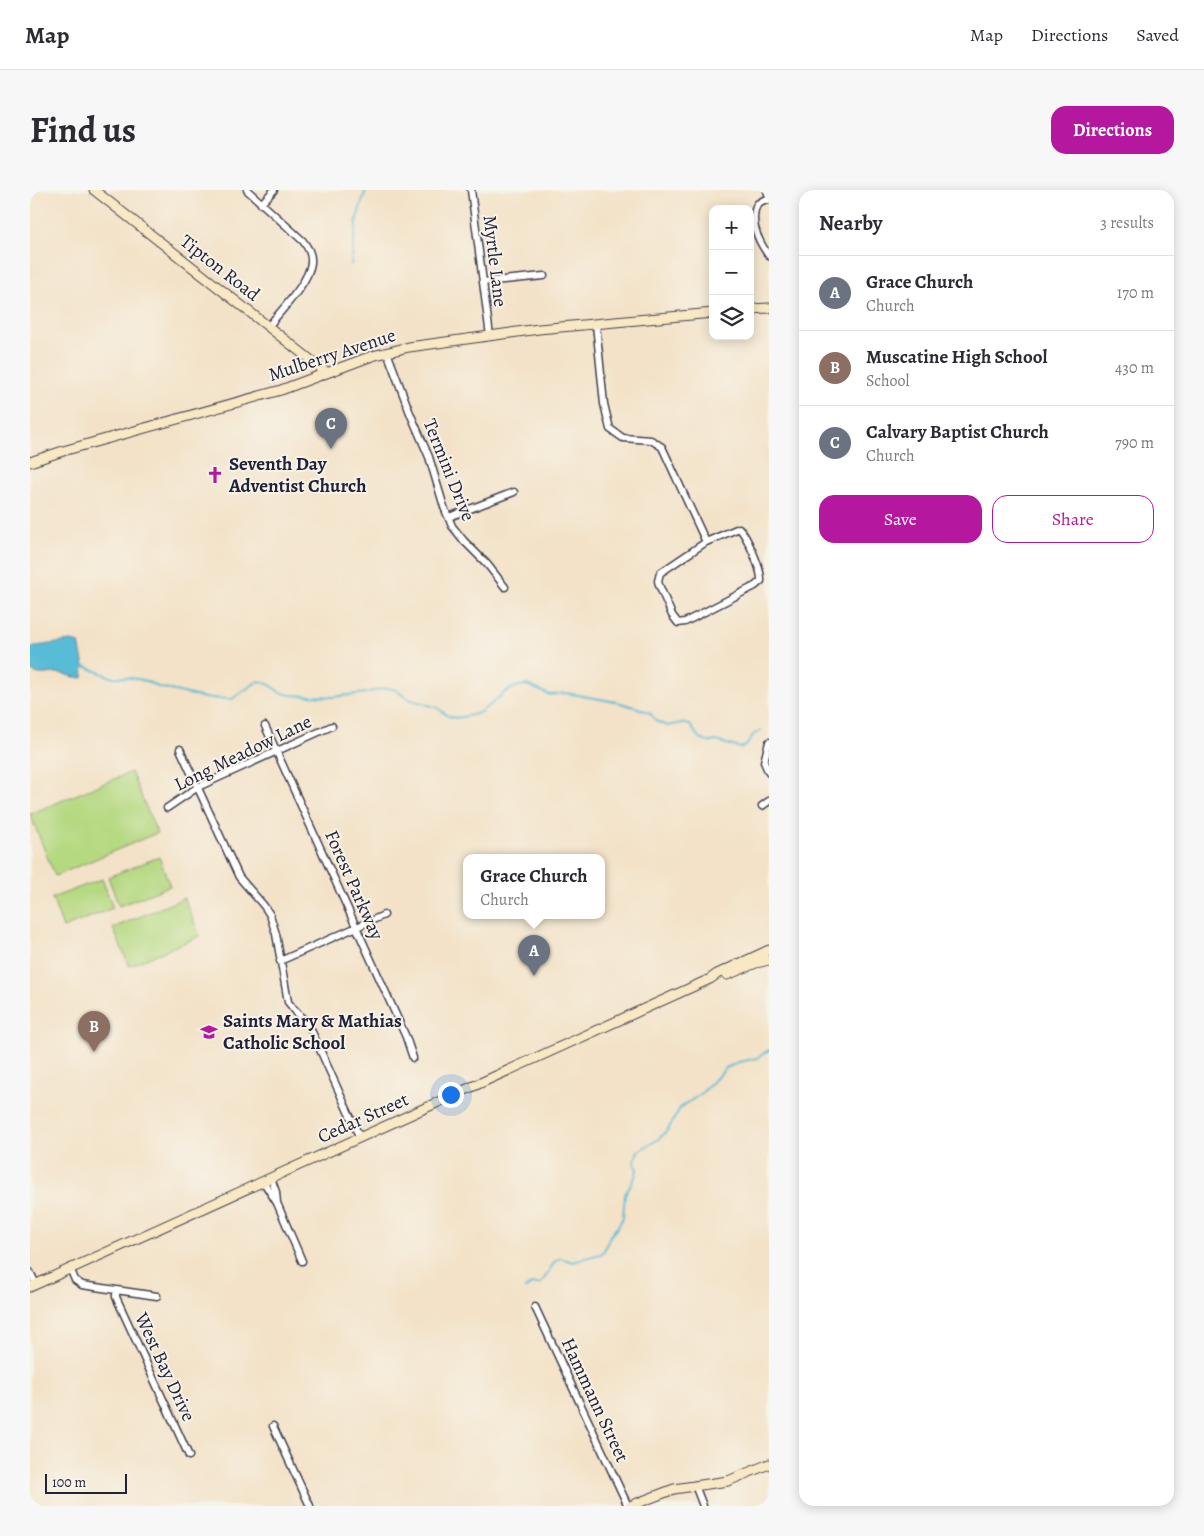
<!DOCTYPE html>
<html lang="en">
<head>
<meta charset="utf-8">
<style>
	body { margin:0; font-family:Alegreya,serif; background:#f7f7f7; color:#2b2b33 }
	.controls { position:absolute; right:15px; top:15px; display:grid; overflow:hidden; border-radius:10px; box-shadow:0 2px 12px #0003 }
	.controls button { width:45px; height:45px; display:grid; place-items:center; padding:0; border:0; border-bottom:1px solid #e1e1e2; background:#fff; color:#2b2b33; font:25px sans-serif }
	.scale { position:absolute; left:15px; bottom:12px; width:82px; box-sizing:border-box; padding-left:5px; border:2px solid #22223b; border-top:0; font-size:14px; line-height:18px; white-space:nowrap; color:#22223b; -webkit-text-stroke:4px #f7f3e8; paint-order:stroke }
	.you { position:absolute; left:420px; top:904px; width:18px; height:18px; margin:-12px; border:4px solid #fff; border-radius:50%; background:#1a73e8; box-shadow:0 0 0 8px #1a73e833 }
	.badge { display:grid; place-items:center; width:32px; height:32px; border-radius:50%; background:#b5179e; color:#fff; font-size:16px; font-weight:700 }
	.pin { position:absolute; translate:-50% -41px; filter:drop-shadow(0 1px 2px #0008) }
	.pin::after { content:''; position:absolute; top:26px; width:18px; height:15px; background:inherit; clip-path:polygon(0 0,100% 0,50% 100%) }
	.popup { position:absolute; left:433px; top:664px; width:142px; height:65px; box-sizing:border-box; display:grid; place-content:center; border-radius:10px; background:#fff; filter:drop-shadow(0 1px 4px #0005); font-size:16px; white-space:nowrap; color:#7c7c81 }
	.popup b { font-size:19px; color:#2b2b33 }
	.popup::after { content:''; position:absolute; left:50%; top:100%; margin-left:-10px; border:10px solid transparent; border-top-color:#fff }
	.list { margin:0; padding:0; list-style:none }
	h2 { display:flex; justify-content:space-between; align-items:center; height:65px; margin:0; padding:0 20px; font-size:21px }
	h2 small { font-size:16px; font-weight:400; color:#7c7c81 }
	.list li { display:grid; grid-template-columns:32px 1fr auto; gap:15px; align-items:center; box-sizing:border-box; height:75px; padding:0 20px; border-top:1px solid #e1e1e2 }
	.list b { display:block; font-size:19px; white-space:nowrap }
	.list p { margin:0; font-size:16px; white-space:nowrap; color:#7c7c81 }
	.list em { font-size:16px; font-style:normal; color:#7c7c81 }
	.actions { display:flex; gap:10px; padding:15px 20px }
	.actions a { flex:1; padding:11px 0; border:1px solid #b5179e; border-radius:15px; text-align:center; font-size:18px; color:#b5179e }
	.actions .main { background:#b5179e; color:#fff }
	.icon { flex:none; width:28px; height:28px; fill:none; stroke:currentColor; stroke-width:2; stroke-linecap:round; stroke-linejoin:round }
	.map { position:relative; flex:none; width:739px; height:1316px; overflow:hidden; border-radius:15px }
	header { display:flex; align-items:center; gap:30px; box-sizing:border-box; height:70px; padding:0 25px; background:#fff; border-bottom:1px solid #e1e1e2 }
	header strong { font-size:24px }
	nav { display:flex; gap:28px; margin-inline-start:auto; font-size:18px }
	.intro { display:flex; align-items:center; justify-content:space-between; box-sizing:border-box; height:120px; padding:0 30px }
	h1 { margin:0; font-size:35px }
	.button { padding:12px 22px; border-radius:15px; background:#b5179e; color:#fff; font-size:18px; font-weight:700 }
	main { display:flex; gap:30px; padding:0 30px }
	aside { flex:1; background:#fff; border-radius:15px; box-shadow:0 2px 12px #0003 }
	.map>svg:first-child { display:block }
	.green { fill:#b5d981; stroke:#6c7e5e }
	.water { fill:#58bcd7; stroke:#3d6f89 }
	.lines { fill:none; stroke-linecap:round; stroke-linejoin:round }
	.stream { stroke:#58bcd7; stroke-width:2 }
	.street-casing { stroke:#413f50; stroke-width:9 }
	.secondary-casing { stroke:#413f50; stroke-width:11 }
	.street { stroke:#fff; stroke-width:6 }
	.secondary { stroke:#f8e8c3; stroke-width:9 }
	.labels { text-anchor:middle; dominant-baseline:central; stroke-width:4; stroke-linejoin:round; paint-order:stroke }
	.street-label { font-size:19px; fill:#22223b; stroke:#f7f3e8 }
	.poi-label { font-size:19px; font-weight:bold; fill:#22223b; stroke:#f7f3e8; text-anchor:start }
</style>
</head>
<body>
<header>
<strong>Map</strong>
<nav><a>Map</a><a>Directions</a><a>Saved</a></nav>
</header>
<div class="intro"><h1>Find us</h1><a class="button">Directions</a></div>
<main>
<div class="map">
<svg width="739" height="1316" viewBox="0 0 739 1316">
	<rect width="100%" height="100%" fill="#f7f3e8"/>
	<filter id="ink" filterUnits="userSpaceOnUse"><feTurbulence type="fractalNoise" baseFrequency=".02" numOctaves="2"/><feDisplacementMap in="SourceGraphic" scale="10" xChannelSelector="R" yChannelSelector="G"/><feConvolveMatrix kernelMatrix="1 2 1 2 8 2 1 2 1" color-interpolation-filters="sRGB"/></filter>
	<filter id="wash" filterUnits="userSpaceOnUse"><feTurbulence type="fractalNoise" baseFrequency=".0096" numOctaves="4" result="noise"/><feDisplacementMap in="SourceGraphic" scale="20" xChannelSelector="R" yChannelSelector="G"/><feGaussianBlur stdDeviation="1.12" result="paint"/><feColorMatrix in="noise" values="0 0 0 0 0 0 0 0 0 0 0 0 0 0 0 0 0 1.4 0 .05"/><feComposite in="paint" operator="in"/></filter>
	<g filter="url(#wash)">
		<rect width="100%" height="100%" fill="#f3e2c7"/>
		<path class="green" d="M101,582l26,61 -102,43 -25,-62z
			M129,667l11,29 -51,20 -11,-29z
			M72,689l11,29 -50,20 -11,-30z
			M154,708l16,38 -71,30 -16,-38z"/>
		<path class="water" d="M41,451l8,2 5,23 -1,12c-9,0 -16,-4 -25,-5 -9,0 -20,4 -28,-3v-23z"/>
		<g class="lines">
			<path class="stream" d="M321,75l6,-47 9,-28
				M54,476l27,11 21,1 14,3 12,6 46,11 28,1 26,-18 11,3 10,8 11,3 43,2 33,-4 20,-5 8,1 15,10 29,9 10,8 8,2 21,-4 12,-8 16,-14 13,-6 9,-1 23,10 16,-2 51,9 21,6 12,5 6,8 11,5 15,-3 8,2 10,14 9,3 7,-1 25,7 6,-3 6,-10 8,-5
				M495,1099l7,-5h9l14,-23 5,-3 13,4 30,-9 7,-17 9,-11 4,-8 2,-23 11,-19 1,-6 -3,-7 4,-11 21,-12 10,-11 11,-20 22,-15 24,-25 13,-6 18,-4 12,-8"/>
		</g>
	</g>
	<g filter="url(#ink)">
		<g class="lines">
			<g class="street-casing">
				<path id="street" d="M217,0l56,51c5,7 9,13 8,22 -3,21 -30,47 -43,64
					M441,0l19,146
					M737,0l2,7
					M739,10h-5l-7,4c-8,18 1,37 12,52
					M231,14l13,-14
					M453,92l61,-6
					M566,134l8,80 6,25 13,9 28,2 11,7 44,95
					M357,162l23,61 19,44 15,50 8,19 12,15 23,23 18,23
					M419,327l65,-25
					M709,338c8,8 23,42 22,53l-6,5 -70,36 -7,1 -6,-8 -13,-30 -1,-4 2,-8 46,-31z
					M235,536l141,311 7,21
					M739,552l-5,20 5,11
					M150,559l59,128 25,29 6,9 6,19 12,68 8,10 12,12 4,8 48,106
					M732,616l7,-5
					M137,618l31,-21 134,-61
					M250,771l104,-46
					M241,988l5,14 1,11 25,58
					M233,991l14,22
					M40,1078l5,12 7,5 75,11
					M0,1082l6,12
					M86,1100v7l73,159
					M505,1117l93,199
					M243,1236l37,80
					M665,1295l8,21"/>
			</g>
			<g class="secondary-casing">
				<path id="secondary" d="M64,0l232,182
					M720,119l19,-1
					M0,272l33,-11 218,-61 91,-34 37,-9 130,-18 174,-16
					M697,785l29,-12 13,-3
					M0,1097l680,-308 7,-5 52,-24
					M600,1316l44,-17 54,-8 41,-17"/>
			</g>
			<use href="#street" class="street"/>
			<use href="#secondary" class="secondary"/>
		</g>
	</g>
	<defs>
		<g id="church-bare" transform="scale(1.35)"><path d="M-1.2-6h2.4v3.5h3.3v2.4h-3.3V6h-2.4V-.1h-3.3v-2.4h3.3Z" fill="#b5179e" stroke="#f7f3e8" stroke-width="2.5" paint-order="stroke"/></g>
		<g id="school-bare" transform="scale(1.35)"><path d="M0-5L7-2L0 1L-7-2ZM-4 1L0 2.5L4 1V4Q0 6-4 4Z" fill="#b5179e" stroke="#f7f3e8" stroke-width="2.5" paint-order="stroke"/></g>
	</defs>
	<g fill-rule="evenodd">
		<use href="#church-bare" x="185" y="285"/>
		<use href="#school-bare" x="179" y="842"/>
	</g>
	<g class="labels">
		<g class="street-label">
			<text transform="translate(465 71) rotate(83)">Myrtle Lane</text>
			<text transform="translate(190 78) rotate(38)">Tipton Road</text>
			<text transform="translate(302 165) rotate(-18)">Mulberry Avenue</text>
			<text transform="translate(419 280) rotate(68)">Termini Drive</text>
			<text transform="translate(213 563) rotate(-26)">Long Meadow Lane</text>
			<text transform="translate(324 695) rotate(66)">Forest Parkway</text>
			<text transform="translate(333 928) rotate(-24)">Cedar Street</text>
			<text transform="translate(135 1177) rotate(65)">West Bay Drive</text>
			<text transform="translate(565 1210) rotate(65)">Hammann Street</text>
		</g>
		<g class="poi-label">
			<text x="199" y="274">Seventh Day<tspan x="199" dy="22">Adventist Church</tspan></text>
			<text x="193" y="831">Saints Mary &amp; Mathias<tspan x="193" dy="22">Catholic School</tspan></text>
		</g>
	</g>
</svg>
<div class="controls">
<button>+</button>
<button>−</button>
<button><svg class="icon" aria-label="layers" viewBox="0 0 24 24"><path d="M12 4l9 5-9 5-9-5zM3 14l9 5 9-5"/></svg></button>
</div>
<div class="scale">100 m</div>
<div class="you"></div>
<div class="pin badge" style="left:504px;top:786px;background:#6b7280">A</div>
<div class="popup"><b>Grace Church</b>Church</div>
<div class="pin badge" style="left:64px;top:862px;background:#8d6e63">B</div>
<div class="pin badge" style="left:301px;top:259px;background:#6b7280">C</div>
</div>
<aside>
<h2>Nearby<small>3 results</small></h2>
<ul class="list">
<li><span class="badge" style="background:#6b7280">A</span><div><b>Grace Church</b><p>Church</p></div><em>170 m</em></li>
<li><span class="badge" style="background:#8d6e63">B</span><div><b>Muscatine High School</b><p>School</p></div><em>430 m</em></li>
<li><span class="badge" style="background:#6b7280">C</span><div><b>Calvary Baptist Church</b><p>Church</p></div><em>790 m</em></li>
</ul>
<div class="actions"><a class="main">Save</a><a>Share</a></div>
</aside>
</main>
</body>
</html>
